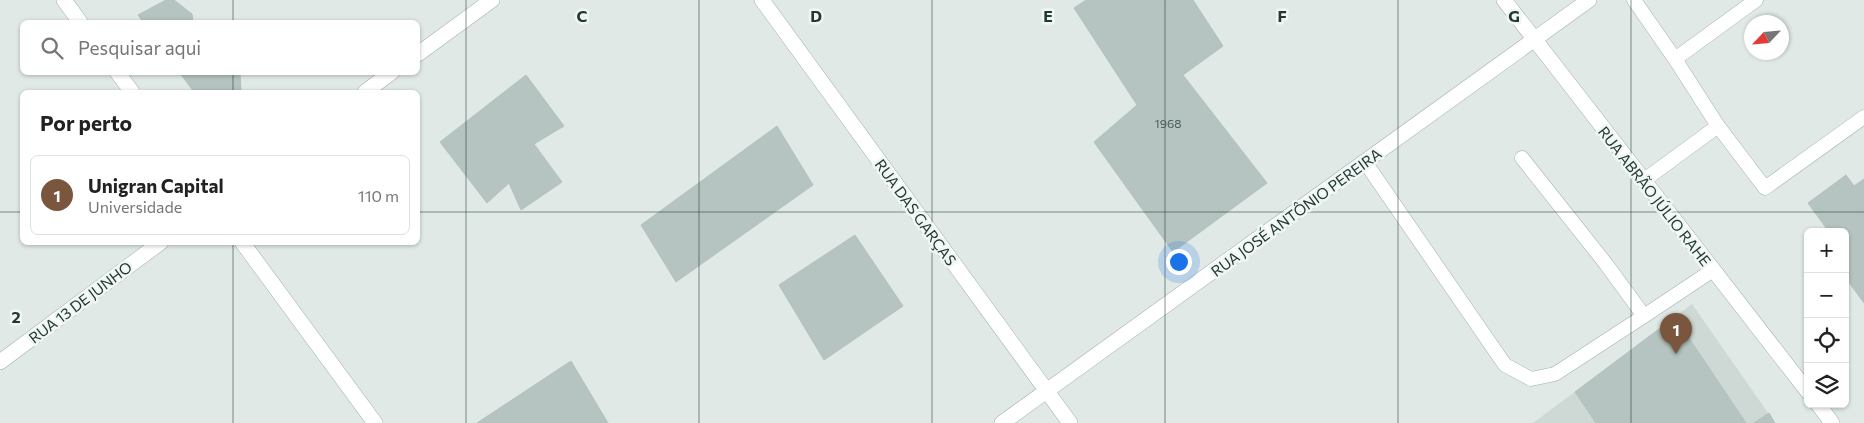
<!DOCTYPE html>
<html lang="pt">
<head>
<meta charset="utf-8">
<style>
	body { margin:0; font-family:Commissioner,sans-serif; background:#f2f2f2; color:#222 }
	.controls { position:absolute; right:15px; bottom:15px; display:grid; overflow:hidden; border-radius:8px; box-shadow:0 1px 4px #0004 }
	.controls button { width:45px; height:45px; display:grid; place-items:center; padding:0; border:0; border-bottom:1px solid #e0e0e0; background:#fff; color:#222; font:25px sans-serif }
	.compass { position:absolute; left:1744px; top:15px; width:45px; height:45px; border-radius:50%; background:#fff; box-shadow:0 1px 4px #0004; rotate:244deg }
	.you { position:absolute; left:1178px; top:261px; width:18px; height:18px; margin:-12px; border:4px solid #fff; border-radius:50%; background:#1a73e8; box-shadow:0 0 0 8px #1a73e833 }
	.badge { display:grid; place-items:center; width:32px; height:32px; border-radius:50%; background:#7a563e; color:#fff; font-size:16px; font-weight:700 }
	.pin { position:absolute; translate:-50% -41px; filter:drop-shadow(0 1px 2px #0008) }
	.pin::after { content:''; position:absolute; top:26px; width:18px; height:15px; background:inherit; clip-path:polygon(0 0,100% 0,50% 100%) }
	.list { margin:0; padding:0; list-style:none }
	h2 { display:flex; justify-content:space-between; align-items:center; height:65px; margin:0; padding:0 20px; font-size:21px }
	h2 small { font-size:16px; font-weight:400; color:#767676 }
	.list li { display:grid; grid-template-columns:32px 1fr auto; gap:15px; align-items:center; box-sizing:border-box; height:80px; margin:0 10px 10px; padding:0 10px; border:1px solid #e0e0e0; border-radius:8px }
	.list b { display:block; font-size:19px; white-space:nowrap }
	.list p { margin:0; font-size:16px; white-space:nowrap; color:#767676 }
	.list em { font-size:16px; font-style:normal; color:#767676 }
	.icon { flex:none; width:28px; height:28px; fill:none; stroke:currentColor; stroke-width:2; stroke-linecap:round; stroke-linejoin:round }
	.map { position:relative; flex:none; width:1864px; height:423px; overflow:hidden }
	.search { position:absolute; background:#fff; box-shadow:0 1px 4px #0004; left:20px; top:20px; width:400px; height:55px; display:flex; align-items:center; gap:12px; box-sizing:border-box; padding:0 18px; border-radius:8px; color:#767676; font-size:19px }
	.panel { position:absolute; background:#fff; box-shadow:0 1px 4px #0004; left:20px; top:90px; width:400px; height:155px; border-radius:8px }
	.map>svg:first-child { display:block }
	.built { fill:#ced9d6 }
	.building { fill:#b5c4c0; stroke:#b3c2be }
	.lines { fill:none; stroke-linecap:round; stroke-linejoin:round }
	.lane-casing { stroke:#a3b0ad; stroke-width:15 }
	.street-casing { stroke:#a3b0ad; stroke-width:16 }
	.lane { stroke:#fff; stroke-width:14 }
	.street { stroke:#fff; stroke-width:15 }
	.grid { fill:none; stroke:#223835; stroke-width:1; stroke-opacity:0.55 }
	.labels { text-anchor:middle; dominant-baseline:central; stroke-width:5; stroke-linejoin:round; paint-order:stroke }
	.number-label { font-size:12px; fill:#475b58 }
	.street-label { font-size:15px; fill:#223835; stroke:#f0f6f4 }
	.grid-label { font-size:16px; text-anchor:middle; font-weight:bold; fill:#223835; stroke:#f0f6f4; stroke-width:5; stroke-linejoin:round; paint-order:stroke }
</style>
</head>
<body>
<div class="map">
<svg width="1864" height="423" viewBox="0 0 1864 423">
	<rect width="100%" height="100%" fill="#e0e9e6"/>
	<path class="built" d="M1692,304l83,119h-242z"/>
	<path class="building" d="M166,0h8l18,14 1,8h-50l-5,-7z
		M1086,0h107l30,46 -40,29 84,108 -94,69 -79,-110 43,-37 -63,-97z
		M179,72h61l1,20h-47z
		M526,75l38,51 -30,18 28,38 -41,28 -12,-27 -22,20 -47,-61z
		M777,126l36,59 -137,97 -35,-57z
		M1846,175l8,11 10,-7v124l-19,-26v-12l5,-4 -5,-7v-22h-16l-21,-29z
		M855,235l48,71 -79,54 -45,-75z
		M1675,317l71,106h-150l-21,-31z
		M571,361l37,62h-131z
		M1769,413l6,10h-21z"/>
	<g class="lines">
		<g class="lane-casing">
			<path id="lane" d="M1634,0l41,59
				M1756,0l-81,59 43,67 47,62 99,-71
				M1522,158l84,106 38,52 69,-46
				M1365,162l140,203 26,14 24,-5 89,-58
				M1643,181l75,-55"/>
		</g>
		<g class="street-casing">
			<path id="street" d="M64,0l16,22
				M762,0l308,423
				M1504,0l304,392
				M418,54l74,-54
				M117,72l15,20
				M365,92l27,-20
				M242,242l133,181
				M0,362l161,-120
				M1818,404l14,19
				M1002,423l587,-423"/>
		</g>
		<use href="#lane" class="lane"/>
		<use href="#street" class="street"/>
	</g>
	<path class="grid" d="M233,0v22M466,0v423M699,0v423M932,0v423M1165,0v423M1398,0v423M1631,0v423M233,72v20M0,212h22M418,212h1446M233,242v181"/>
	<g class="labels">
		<g class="number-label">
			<text x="1168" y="123">1968</text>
		</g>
		<g class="street-label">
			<text transform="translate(1655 196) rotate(52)">RUA ABRÃO JÚLIO RAHE</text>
			<text transform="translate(916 212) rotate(54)">RUA DAS GARÇAS</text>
			<text transform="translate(1296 212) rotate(-36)">RUA JOSÉ ANTÔNIO PEREIRA</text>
			<text transform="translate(80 302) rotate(-37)">RUA 13 DE JUNHO</text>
		</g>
	</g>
	<g class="grid-label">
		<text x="582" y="22">C</text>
		<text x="816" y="22">D</text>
		<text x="1048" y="22">E</text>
		<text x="1282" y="22">F</text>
		<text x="1514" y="22">G</text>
		<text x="16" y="323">2</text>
	</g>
</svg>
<div class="controls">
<button>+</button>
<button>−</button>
<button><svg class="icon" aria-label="locate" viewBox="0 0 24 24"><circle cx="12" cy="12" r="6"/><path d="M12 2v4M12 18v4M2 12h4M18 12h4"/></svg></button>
<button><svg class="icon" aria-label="layers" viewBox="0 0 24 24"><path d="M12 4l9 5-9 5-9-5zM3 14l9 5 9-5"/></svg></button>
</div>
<svg class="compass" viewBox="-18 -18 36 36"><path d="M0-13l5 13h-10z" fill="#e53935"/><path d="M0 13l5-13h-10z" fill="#767676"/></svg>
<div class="you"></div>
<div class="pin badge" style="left:1676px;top:354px">1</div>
<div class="search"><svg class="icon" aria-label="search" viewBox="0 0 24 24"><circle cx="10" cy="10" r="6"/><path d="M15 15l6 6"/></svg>Pesquisar aqui</div>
<section class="panel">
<h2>Por perto<small></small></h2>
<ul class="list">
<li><span class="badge">1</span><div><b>Unigran Capital</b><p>Universidade</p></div><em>110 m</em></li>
</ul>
</section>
</div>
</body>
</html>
